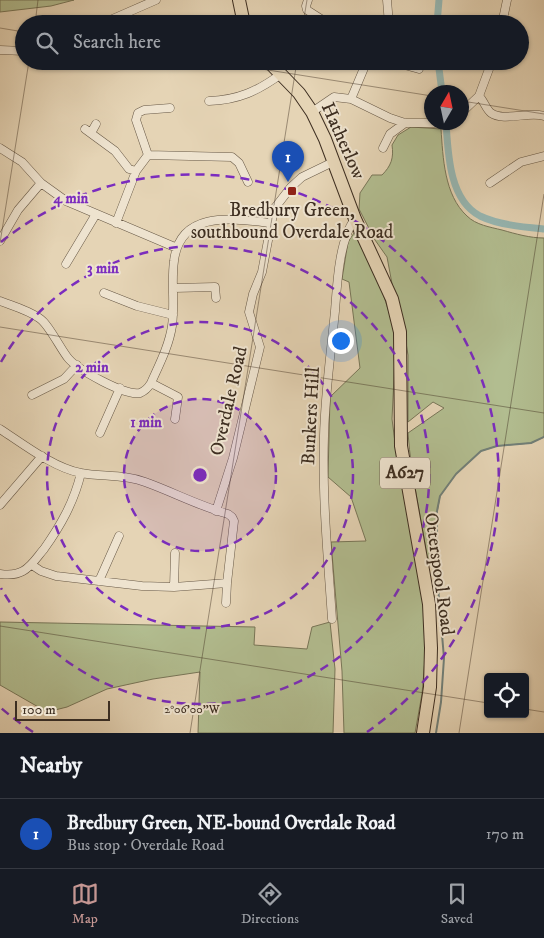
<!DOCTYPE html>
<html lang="en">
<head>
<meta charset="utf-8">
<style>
	body { margin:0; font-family:"IM FELL DW Pica",serif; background:#20242c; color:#f1f3f6 }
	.controls { position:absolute; right:15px; bottom:15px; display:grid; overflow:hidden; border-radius:5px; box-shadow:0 1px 4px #0004 }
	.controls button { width:45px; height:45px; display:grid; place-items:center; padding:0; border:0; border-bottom:1px solid #363941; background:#171b24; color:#f1f3f6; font:25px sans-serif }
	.compass { position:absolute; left:424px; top:85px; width:45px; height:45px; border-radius:50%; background:#171b24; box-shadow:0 1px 4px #0004; rotate:9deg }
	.scale { position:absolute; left:15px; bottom:12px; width:95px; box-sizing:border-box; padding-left:5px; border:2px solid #3d2e21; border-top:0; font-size:14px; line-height:18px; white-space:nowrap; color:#3d2e21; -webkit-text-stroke:4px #eee3cf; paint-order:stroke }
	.you { position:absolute; left:340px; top:340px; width:18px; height:18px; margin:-12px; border:4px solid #fff; border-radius:50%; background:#1a73e8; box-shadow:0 0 0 8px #1a73e833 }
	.badge { display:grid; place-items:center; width:32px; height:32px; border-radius:50%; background:#c59692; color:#fff; font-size:16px; font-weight:700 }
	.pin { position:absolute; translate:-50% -41px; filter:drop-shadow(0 1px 2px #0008) }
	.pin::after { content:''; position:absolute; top:26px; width:18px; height:15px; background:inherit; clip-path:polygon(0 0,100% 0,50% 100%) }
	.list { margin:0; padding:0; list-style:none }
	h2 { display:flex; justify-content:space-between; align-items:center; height:65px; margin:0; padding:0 20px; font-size:21px }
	h2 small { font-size:16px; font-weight:400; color:#9ea1a6 }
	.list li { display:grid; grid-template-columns:32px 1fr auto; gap:15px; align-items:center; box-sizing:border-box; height:70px; padding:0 20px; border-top:1px solid #363941 }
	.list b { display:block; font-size:19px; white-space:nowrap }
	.list p { margin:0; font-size:16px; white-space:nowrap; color:#9ea1a6 }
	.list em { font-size:16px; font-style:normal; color:#9ea1a6 }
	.icon { flex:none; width:28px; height:28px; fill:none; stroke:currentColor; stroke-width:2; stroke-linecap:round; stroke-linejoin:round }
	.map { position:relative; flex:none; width:544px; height:733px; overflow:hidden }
	.search { position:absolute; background:#171b24; box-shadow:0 1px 4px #0004; left:15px; right:15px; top:15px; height:55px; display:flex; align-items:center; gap:12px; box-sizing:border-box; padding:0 18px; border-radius:28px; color:#9ea1a6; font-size:19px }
	.sheet { height:135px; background:#171b24 }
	nav { display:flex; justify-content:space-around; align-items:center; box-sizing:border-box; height:70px; border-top:1px solid #363941; background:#171b24; font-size:14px; color:#9ea1a6 }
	nav a { display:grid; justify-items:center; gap:2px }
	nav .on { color:#c59692 }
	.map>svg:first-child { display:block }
	.green { fill:#b2bd90; stroke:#787658 }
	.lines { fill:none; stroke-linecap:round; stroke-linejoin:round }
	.stream { stroke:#728079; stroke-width:2 }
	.canal { stroke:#96b7b3; stroke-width:7 }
	.street-casing { stroke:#675846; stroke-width:9 }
	.primary-casing { stroke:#3d2e21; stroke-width:14 }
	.street { stroke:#eee3cf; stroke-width:8 }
	.primary { stroke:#e5d4b5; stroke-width:12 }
	.ticks { fill:none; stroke:#3d2e21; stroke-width:1; stroke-opacity:0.45 }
	.ring { fill:none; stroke:#7b2cbf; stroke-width:2.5; stroke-dasharray:9 6 }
	.poi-dot { fill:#8f2418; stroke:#eee3cf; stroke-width:2 }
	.labels { text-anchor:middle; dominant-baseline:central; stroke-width:4; stroke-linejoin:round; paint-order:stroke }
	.shield { fill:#eee3cf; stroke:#726455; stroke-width:1 }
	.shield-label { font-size:18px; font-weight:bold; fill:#3d2e21 }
	.street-label { font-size:19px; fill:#3d2e21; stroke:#eee3cf }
	.poi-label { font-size:19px; fill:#3d2e21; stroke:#eee3cf }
	.ticks-label { font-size:12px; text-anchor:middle; fill:#3d2e21; stroke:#eee3cf; stroke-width:4; stroke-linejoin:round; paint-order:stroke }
	.centre { fill:#7b2cbf; stroke:#eee3cf; stroke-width:2.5 }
	.ring-label { font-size:15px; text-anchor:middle; font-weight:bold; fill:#7b2cbf; stroke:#eee3cf; stroke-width:4; stroke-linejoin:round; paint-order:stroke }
</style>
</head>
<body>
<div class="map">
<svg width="544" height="733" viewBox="0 0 544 733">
	<rect width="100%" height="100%" fill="#e5d4b5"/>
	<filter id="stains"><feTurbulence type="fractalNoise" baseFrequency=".004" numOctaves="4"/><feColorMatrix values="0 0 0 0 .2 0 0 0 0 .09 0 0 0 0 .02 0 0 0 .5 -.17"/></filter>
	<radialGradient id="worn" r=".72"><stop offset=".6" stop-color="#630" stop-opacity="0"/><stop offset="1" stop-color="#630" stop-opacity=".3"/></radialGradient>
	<path class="green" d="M0,0h74l-23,6 -51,6z
		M411,127l30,2c2,28 3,66 26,87 9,9 23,11 35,14 14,4 28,8 42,8v199l-13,6 -34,3 -16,5 -25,23 -16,22 -12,67c-6,-44 -17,-86 -20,-130l36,-25 -11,-6 -25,20v-67l-6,-37 -9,-29 -6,-32 -12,-17 -16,-31 1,-16 12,-18h10c9,-9 12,-17 10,-30l6,-10z
		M356,230l26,60 14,45 -4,84 6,47 25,130 4,40 -5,58 -7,39h-71l-2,-62 -11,-129 35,-1 -15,-44 -23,-20 2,-80 30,-29 -11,-86 -7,-3 6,-37z
		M0,622l255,5 -1,18 53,4 5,-22 18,-5 5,47 -2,64h-135l2,-61 -47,7 -46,10 -40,18 -20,5 -47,-27z"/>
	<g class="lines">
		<path class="stream" d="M436,733l5,-31 3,-44 -7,-82v-65l3,-15 16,-22 25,-23 16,-5 34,-3 13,-6"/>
		<path class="canal" d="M437,24l2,-24
			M438,61l4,31
			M446,122c2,31 3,78 34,94 19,9 43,11 64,13"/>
		<g class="street-casing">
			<path id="street" d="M308,0l-2,6 1,4 22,14
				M387,0l2,24
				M101,24l55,-24
				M502,24l5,-24
				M0,50l24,1
				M390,61l29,8
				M479,96c5,5 7,13 12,17 13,9 38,-2 53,3
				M351,99l16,-38
				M209,101c29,-1 49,-10 72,-27
				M312,112l22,-15 17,2 39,19 15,5h29
				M462,112l17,-16 13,-35
				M85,129l30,22 14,18 7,2
				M91,133l5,-9
				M0,148l22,14 19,21 25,18 111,47
				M383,148l7,-14 15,-11
				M148,155l-12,-35 2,-7 6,-3 26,-2
				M490,183l31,-21 23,-6
				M116,223l20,-52 12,-16 84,2 7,6 9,19
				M0,241l18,-31 23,-27
				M66,264l30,-50
				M174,288l41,-1 1,11
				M104,293l33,13 36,9
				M0,301c13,5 28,9 39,17 9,5 21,30 29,40 10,12 57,38 72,35 5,-2 8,-5 11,-10 8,-18 18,-37 21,-57 3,-22 -1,-44 2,-65 6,-52 61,-42 97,-38
				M151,383l27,14 -3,22
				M32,395l32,-16 13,-14
				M0,429c23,15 54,39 81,44 21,4 43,1 64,9 28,10 54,24 83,32l4,3 2,4 -7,62 -53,4 -32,-1 -86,-10 -15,-5 -9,-6
				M100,433l20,-45
				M0,505l42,-49
				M216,511l17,-53 27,-111 -11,-35 4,-18 9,-22 12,-63 17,-22 11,-10 31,-15
				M0,574c7,1 16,1 23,-3 9,-5 14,-14 21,-22 17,-24 30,-47 37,-76
				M99,581l20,-45
				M174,587l1,-34
				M226,603l1,-20
				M332,619c-4,-61 -10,-122 -8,-183 1,-42 7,-84 11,-125 2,-26 4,-72 20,-92"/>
		</g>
		<g class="primary-casing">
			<path id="primary" d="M239,0l5,24
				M268,61l31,32 13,19 13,27 30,80 37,80 8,33 1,114 28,158 2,44 -1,39 -7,46"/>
		</g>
		<use href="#street" class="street"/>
		<use href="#primary" class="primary"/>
	</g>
	<path class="ticks" d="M35,24l3,-24M303,24l4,-24M0,28l24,4M211,61l221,35M462,101l82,13M0,243l29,-182M0,327l544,86M0,626l488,77M525,709l19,3M190,733l107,-672M459,733l85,-539"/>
	<circle cx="200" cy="475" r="76" fill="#7b2cbf" fill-opacity=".12"/>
	<g class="ring">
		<circle cx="200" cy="475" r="76"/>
		<circle cx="200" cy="475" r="153"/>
		<path d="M1 362A229 229 0 1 1 1 588"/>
		<path d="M33 732A306 306 0 0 1 1 708M1 242A306 306 0 1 1 367 732"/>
	</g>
	<rect class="poi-dot" x="287" y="186" width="10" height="10" rx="2.5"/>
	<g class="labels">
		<rect class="shield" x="380" y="457.5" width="50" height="31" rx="4"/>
		<g class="shield-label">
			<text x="405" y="473">A627</text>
		</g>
		<g class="street-label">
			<text transform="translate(343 141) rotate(66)">Hatherlow</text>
			<text transform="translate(229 401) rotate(-77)">Overdale Road</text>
			<text transform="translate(311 416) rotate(-87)">Bunkers Hill</text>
			<text transform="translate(439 574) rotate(82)">Otterspool Road</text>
		</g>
		<g class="poi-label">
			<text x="292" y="210">Bredbury Green,<tspan x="292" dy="22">southbound Overdale Road</tspan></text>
		</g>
	</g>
	<g class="ticks-label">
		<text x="192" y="713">2°06'00"W</text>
	</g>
	<circle cx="200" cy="475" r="8" class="centre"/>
	<g class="ring-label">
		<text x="71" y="203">4 min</text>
		<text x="103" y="273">3 min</text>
		<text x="92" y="372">2 min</text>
		<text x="146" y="427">1 min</text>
	</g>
	<rect width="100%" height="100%" filter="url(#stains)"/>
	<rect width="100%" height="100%" fill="url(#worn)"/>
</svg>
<div class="controls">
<button><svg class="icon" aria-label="locate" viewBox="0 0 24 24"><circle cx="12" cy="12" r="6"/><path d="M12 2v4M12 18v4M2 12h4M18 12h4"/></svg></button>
</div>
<svg class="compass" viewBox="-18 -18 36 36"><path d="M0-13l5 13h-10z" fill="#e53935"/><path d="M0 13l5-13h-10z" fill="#9ea1a6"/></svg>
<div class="scale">100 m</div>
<div class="you"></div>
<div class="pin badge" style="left:288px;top:182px;background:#1a4fb4">1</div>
<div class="search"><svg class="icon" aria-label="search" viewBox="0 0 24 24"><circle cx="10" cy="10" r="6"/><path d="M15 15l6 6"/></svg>Search here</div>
</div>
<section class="sheet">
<h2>Nearby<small></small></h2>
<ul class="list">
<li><span class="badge" style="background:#1a4fb4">1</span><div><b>Bredbury Green, NE-bound Overdale Road</b><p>Bus stop · Overdale Road</p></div><em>170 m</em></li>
</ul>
</section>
<nav>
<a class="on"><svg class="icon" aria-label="map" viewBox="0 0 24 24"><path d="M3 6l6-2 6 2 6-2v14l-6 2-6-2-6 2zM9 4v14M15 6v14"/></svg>Map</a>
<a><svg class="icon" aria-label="directions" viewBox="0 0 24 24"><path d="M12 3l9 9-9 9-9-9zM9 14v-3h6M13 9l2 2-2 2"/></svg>Directions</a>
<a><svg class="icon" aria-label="saved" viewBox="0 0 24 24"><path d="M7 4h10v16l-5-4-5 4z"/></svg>Saved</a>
</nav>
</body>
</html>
